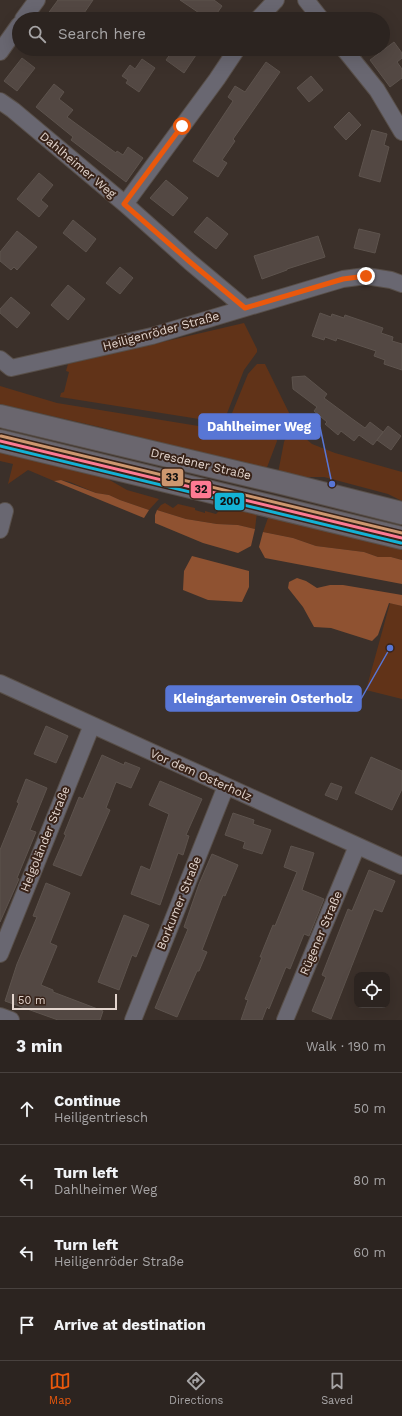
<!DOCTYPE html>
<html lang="en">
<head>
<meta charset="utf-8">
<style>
	body { margin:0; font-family:"Work Sans",sans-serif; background:#38302d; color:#f1f3f6 }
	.controls { position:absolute; right:12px; bottom:12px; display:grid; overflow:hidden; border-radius:8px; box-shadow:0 4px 16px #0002 }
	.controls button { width:36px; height:36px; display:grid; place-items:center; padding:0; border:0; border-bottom:1px solid #48413e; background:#2c2420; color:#f1f3f6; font:20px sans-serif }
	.scale { position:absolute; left:12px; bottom:10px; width:105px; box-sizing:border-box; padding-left:4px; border:2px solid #e3d5ce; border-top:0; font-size:11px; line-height:14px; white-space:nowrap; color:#e3d5ce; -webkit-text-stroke:3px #382319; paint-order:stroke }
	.stop { position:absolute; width:12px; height:12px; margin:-9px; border:3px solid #ea580c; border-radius:50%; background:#fff }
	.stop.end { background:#ea580c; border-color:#fff; box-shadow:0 1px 4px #0008 }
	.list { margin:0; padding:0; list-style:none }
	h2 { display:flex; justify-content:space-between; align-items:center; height:52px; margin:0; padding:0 16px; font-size:17px }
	h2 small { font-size:13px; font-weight:400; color:#a6a4a5 }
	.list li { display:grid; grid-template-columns:26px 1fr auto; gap:12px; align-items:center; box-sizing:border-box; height:72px; padding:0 16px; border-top:1px solid #48413e }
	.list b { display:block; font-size:15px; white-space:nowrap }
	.list p { margin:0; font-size:13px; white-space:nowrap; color:#a6a4a5 }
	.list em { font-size:13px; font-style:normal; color:#a6a4a5 }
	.icon { flex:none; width:22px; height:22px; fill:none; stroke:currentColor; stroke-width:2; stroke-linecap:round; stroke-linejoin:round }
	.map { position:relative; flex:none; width:402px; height:1020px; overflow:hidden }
	.search { position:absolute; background:#2c2420; box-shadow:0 4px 16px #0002; left:12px; right:12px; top:12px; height:44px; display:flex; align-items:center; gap:10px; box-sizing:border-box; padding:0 14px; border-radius:22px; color:#a6a4a5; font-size:15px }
	.sheet { height:340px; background:#2c2420 }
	nav { display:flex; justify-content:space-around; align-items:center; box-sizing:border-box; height:56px; border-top:1px solid #48413e; background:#2c2420; font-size:11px; color:#a6a4a5 }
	nav a { display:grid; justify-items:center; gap:2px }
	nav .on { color:#ea580c }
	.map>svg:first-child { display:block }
	.green { fill:#613318 }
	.forest { fill:#8f5231 }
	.building { fill:#534843; stroke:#5d534d }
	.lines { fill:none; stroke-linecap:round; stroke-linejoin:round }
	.street-casing { stroke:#584f49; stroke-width:18 }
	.primary-casing { stroke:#584f49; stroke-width:24 }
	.street { stroke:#696771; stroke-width:16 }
	.primary { stroke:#6a666e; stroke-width:22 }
	.bus-1-casing { stroke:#382319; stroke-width:6 }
	.bus-2-casing { stroke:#382319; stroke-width:6 }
	.bus-3-casing { stroke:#382319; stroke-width:6 }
	.bus-1 { stroke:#fe7a93; stroke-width:3 }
	.bus-2 { stroke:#13b2d5; stroke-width:3 }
	.bus-3 { stroke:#cd976f; stroke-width:3 }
	.route { stroke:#ea580c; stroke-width:5 }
	.labels { text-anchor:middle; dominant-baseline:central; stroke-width:4; stroke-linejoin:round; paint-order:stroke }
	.street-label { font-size:12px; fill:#e3d5ce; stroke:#382319 }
	.leader { fill:none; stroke:#5876d5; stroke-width:1.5 }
	.callout-dot { fill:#5876d5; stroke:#382319; stroke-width:1.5 }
	.callout { fill:#5876d5; stroke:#5876d5; stroke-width:1.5 }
	.callout-label { font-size:13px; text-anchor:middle; font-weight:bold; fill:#fff }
	.line-badge { stroke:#382319; stroke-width:1.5 }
	.pale-badge-label { font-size:11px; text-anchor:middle; font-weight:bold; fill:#111 }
</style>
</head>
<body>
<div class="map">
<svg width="402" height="1020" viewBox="0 0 402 1020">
	<rect width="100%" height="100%" fill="#3b302a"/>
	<path class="green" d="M244,323l13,26v3l-13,18 -18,46 -8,6 -158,-25 1,-4 3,-1 5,-20 -3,-1 2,-7z
		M257,364h8l31,63 9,11 7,6 23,9 67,19v29l-14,-7 -64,-17h-28l-18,-4 6,-31 6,-15 -7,-5 -3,5 -47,-3 -3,-6 18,-44z
		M0,386l57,17 166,27 46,3 6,2 2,6 -11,29 -162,-42 -104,-24z
		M0,451l101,24 26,15 32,9 -10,11 -29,-10 -11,-5 -13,-2 -26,-11 -9,-2 -7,1 -26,-11 -20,14 5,-20 -13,-3z
		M165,503l8,5 5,-4 17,4v2l10,3v-2l11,3 4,-4 37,2 -2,17 -17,-4 -21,-1 -31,-5 -29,-9 4,-5z
		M269,515l133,33v12l-11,-3h-13l-14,-5 -48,-6 -23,-8 -30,-6z
		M390,603l12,3v93l-36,-9z"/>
	<path class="forest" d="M61,480l35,13 13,2 11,5 29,10 -5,8 -90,-37z
		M157,510l29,9 31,5 21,1 17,4 -4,17 -13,7 -35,-10 -48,-20v-8z
		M263,532l30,6 23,8 48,6 14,5h13l11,3v24l-137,-26 -6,-11z
		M192,556l57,15v16l-7,15 -34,-2 -25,-10 1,-19z
		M297,578l9,3 11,7 13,-3h13l59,10v11l-13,-3 -11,32 -6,6 -41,-13 -17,-1 -11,-20 -15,-19 1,-6z"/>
	<path class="building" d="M58,0h35l-13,19h-36z
		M180,0h34l8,6 -9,13h-5z
		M394,42l8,11v5l-5,4 5,7v9l-12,9 -20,-27z
		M174,49h26l-16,24 -18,-13z
		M22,58l13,10 -18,23 -13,-10z
		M142,59l13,9 -16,24 -13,-9 2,-3 -6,-4 8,-11 5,4z
		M266,62l14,10 -47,67 2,2 -13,19 5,3 -9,14 -25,-16 40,-60 -5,-4 7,-11 10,6z
		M311,76l12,14 -14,12 -12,-14z
		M54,84l10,8 -5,7 14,11 -6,7 49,36 1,-2 6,4 5,-8 15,11 -17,24 -55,-42 2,-3 -37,-30z
		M349,112l12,13 -15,15 -12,-13z
		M372,130l15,4 -3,11 5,2 -9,35 -21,-6z
		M39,173l14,12 -12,15 7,6 -9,11 -22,-18z
		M166,180l22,18 -15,18 -23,-18z
		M207,217l21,17 -12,15 -22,-17z
		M73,220l23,19 -10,13 -23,-19z
		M359,229l21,5 -5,19 -21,-5z
		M17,231l20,16 -20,23 -3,-3 -3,3 -11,-9v-9z
		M318,236l7,21 -38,12v1l-25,9 -8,-23z
		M120,267l13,11 -13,16 -14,-11z
		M68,285l17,14 -17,21 -17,-15z
		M11,297l19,16 -13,15 -17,-15v-4z
		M320,313l11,4 1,-3 12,4 1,-3 38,13 -2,5 12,4 -1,4 10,3v26l-18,-6 1,-4 -11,-4 2,-5 -39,-13 -1,3 -11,-4 -1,3 -12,-4z
		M305,376l22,18 -3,4 27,20 14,10 5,-6 13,10 -10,13 -14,-10 -5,6 -13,-10 -3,4 -13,-11 2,-2 -13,-11 3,-4 -24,-18 -1,-12z
		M388,426l13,10 -10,14 -14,-10z
		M46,726l22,10 -12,27 -22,-9z
		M102,755l22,10 1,-3 15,6 -9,20 -15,-6 -10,26 4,2 -29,66 -28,-11 13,-30 -2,-1 15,-37 4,2z
		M371,757l31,14v18l-10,21 -37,-17z
		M26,779l21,9 -17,42 6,2 -19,46 2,1 -19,43v-72l19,-47 -2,-1z
		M160,781l42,18 -16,36 3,1 -6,19 -5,-2 -18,52 -29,-11 10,-28 9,4 19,-56 -20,-9z
		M331,783l11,4 -5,13 -12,-5z
		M233,813l21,7 -1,4 18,6 -9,24 -19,-6 2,-6 -20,-7z
		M291,846l23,7 -12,37 22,9 -15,37 -5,-2 -14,35 -4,-2 -17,42 -2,-2 -5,13h-21l7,-20 -3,-1 17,-42h-2l13,-32 2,1 22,-54 -13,-5z
		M212,854l26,11 -13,31 -2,-1 -21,55 5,2 -8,19h-2l-20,46 -22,-9 33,-79 -4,-2 15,-43z
		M369,870l26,11 -13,31 -8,-3 -43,110 -19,-8 14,-34 -4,-2 26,-66 4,2z
		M46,883l24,10 -20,50 7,3 -16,39 12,5v2l50,19 -3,9h-42l-53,-19 12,-37 20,-47 -4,-1z
		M124,915l25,10 -13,32 -4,-2 -13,35 -21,-8z"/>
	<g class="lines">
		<g class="street-casing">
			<path id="street" d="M306,0l15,19
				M23,19l14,-19
				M258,19l18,-19
				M344,49l33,41 25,42
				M0,52l19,-27
				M0,101l13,9 112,94 65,58 55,46
				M125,204l92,-125 20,-30
				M0,359l11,9 141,-32 191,-57 23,-3 25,4 11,4
				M0,530l5,-19
				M0,683l402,183
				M0,954l92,-229
				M0,1016l11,4
				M133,1020l93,-234
				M285,1020l72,-174"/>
		</g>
		<g class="primary-casing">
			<path id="primary" d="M0,416l282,67 120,30
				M0,441l402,97"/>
		</g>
		<use href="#street" class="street"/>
		<use href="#primary" class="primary"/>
		<g class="bus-1-casing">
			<path id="bus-1" d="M0,441l402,97"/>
		</g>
		<g class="bus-2-casing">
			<path id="bus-2" d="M0,446l401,97"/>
		</g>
		<g class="bus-3-casing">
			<path id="bus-3" d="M1,436l401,97"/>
		</g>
		<use href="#bus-1" class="bus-1"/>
		<use href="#bus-2" class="bus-2"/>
		<use href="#bus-3" class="bus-3"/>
	</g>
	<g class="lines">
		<path class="route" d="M182,126l-58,78 66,58 55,46 98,-29 23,-3"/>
	</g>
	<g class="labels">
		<g class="street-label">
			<text transform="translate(78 165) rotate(40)">Dahlheimer Weg</text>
			<text transform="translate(161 331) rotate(-15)">Heiligenröder Straße</text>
			<text transform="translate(201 464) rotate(13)">Dresdener Straße</text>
			<text transform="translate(201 775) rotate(24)">Vor dem Osterholz</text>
			<text transform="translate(45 839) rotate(-68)">Helgoländer Straße</text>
			<text transform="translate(179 903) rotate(-68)">Borkumer Straße</text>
			<text transform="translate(321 933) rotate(-67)">Rügener Straße</text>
		</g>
	</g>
	<path class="leader" d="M332 484L320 427M390 648L361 699"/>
	<g class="callout-dot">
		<circle cx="332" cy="484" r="4"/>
		<circle cx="390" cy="648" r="4"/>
	</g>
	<g class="callout">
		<rect x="199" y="414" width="121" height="25" rx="4"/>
		<rect x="166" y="686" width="195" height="25" rx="4"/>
	</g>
	<g class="callout-label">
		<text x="259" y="431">Dahlheimer Weg</text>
		<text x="263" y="703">Kleingartenverein Osterholz</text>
	</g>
	<g class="line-badge">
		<rect x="161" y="468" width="23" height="19" rx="4" fill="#cd976f"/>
		<rect x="190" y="480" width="22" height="19" rx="4" fill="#fe7a93"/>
		<rect x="214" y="492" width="31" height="19" rx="4" fill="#13b2d5"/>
	</g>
	<g class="pale-badge-label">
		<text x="172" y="481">33</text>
		<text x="201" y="493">32</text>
		<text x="230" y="505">200</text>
	</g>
</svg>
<div class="controls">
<button><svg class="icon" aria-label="locate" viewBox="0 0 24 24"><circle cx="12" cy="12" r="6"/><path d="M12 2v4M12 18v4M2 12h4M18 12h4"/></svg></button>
</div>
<div class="scale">50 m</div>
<div class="stop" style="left:182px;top:126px"></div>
<div class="stop end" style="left:366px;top:276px"></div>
<div class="search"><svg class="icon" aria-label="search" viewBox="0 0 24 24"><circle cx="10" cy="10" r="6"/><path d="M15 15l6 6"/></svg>Search here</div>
</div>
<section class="sheet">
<h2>3 min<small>Walk · 190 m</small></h2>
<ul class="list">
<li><svg class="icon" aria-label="ahead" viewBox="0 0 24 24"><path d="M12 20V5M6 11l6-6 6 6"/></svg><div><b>Continue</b><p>Heiligentriesch</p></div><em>50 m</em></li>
<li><svg class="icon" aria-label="left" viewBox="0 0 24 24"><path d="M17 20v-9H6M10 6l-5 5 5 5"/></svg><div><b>Turn left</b><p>Dahlheimer Weg</p></div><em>80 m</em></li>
<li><svg class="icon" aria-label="left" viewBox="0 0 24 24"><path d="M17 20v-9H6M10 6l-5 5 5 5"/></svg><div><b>Turn left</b><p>Heiligenröder Straße</p></div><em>60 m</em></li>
<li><svg class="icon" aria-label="arrive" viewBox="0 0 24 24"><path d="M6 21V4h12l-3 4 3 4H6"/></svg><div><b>Arrive at destination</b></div></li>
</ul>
</section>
<nav>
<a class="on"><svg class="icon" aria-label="map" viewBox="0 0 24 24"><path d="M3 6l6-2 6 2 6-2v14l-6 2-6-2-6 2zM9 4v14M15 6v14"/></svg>Map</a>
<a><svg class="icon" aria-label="directions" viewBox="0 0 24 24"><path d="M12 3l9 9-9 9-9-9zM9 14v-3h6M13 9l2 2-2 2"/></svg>Directions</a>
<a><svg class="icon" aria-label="saved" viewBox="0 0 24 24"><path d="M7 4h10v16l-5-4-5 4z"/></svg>Saved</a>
</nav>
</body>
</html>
